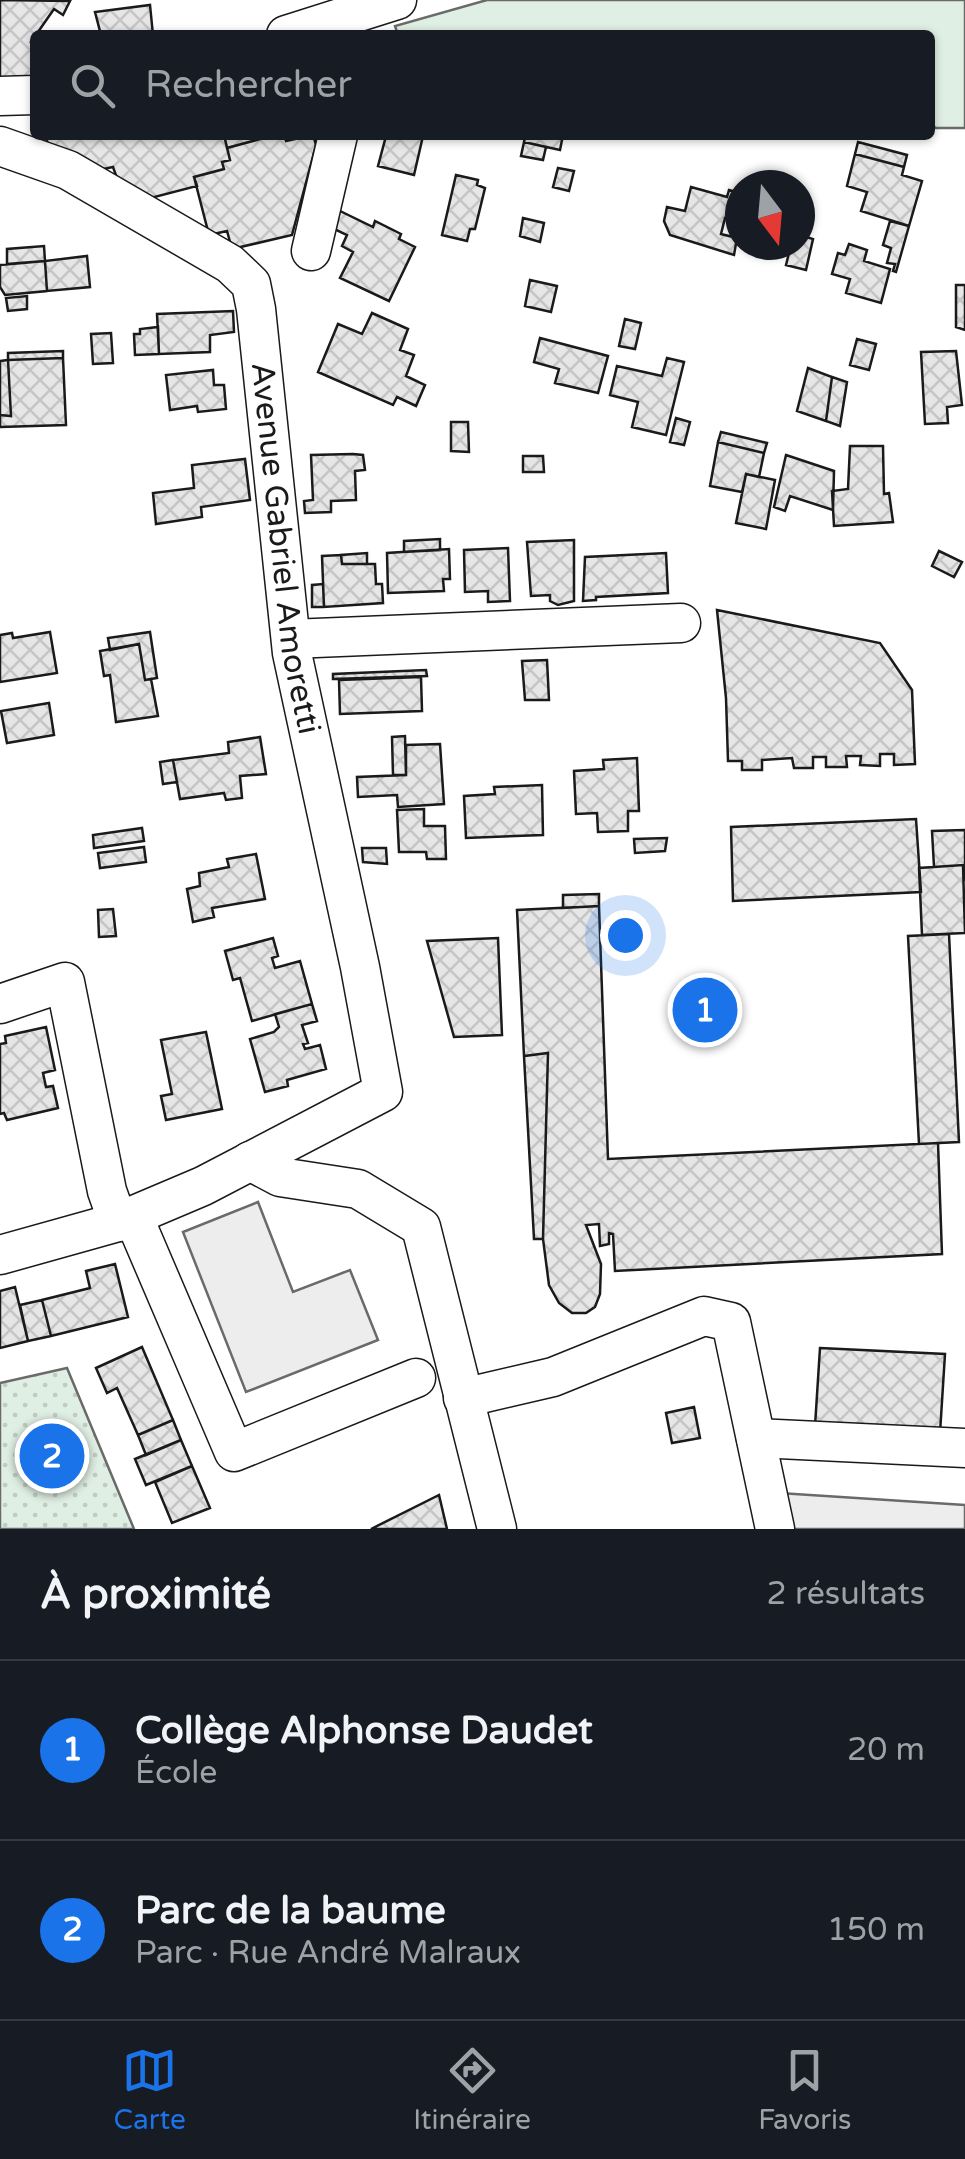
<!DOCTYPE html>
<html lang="fr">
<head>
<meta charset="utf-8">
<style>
	body { margin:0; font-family:"Varela Round",sans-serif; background:#20242c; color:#f1f3f6 }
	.compass { position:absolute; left:725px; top:170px; width:90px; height:90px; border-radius:50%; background:#171b24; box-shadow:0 2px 8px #0004; rotate:164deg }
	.you { position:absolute; left:625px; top:935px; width:35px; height:35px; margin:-25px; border:8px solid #fff; border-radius:50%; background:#1a73e8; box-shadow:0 0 0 15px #1a73e833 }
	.badge { display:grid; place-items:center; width:65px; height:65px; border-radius:50%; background:#1a73e8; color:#fff; font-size:32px; font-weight:700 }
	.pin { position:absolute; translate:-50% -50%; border:5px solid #fff; box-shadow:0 2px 10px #0006 }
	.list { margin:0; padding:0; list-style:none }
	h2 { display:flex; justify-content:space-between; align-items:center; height:130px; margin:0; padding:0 40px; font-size:42px }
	h2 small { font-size:32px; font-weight:400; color:#9ea1a6 }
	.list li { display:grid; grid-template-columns:65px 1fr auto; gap:30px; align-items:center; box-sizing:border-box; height:180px; padding:0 40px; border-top:2px solid #363941 }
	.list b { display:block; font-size:38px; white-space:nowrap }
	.list p { margin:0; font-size:32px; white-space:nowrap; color:#9ea1a6 }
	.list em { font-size:32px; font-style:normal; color:#9ea1a6 }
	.icon { flex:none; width:55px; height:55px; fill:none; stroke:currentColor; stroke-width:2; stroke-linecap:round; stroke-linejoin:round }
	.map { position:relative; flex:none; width:965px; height:1529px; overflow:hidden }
	.search { position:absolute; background:#171b24; box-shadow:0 2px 8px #0004; left:30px; right:30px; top:30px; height:110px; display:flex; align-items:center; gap:25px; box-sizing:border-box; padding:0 35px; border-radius:10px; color:#9ea1a6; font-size:38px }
	.sheet { height:490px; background:#171b24 }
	nav { display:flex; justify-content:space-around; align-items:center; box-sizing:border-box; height:140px; border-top:2px solid #363941; background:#171b24; font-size:28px; color:#9ea1a6 }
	nav a { display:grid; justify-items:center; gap:5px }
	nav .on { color:#1a73e8 }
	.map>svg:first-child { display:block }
	.park { fill:url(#park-dots); stroke:#6a6a6a; stroke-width:2.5 }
	.garden { fill:#e0efe3; stroke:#6a6a6a; stroke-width:2.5 }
	.parking { fill:#ededed; stroke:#6a6a6a; stroke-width:2.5 }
	.building { fill:url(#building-cross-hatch); stroke:#1a1a1a; stroke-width:2.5 }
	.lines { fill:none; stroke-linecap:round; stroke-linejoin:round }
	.minor-casing { stroke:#1a1a1a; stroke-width:41 }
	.minor { stroke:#fff; stroke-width:38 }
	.labels { text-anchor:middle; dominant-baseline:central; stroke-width:8; stroke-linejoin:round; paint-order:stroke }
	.street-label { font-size:32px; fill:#1a1a1a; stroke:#fff }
</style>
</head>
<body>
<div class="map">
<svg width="965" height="1529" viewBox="0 0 965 1529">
	<defs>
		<pattern id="park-dots" width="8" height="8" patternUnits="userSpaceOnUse" patternTransform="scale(2.5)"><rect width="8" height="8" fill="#e0efe3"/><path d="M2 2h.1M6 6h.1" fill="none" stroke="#c0ccc2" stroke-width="1.8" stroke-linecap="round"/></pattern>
		<pattern id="building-cross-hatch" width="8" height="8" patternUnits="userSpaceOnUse" patternTransform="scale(2.5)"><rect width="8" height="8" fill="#e6e6e6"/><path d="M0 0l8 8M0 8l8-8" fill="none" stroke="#c5c5c5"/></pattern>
	</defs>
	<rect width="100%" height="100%" fill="#fff"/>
	<path class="park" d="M67,1368l67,161h-134v-146z"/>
	<path class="garden" d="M487,0h478v128h-29l-6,-4v-89h-532l-3,-9z"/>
	<path class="parking" d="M258,1202l35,90 57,-22 28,70 -132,52 -63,-160z
		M779,1493l186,12v24h-179z"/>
	<path class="building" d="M0,0l70,1 -7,14 -9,-6 -23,33 4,2v36l-35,-3z
		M150,5l3,30h-52l-6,-23z
		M45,135h179l6,25 -8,2 2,7 -30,8 3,9 -50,13 -29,-18 -5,-14 -14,3 -49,-20z
		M224,135h51l-48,13z
		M275,135h9l2,6 27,-6 3,10 -24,90 -60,14 -5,-18 -18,4 -15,-58 30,-8 -2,-7 8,-2 -3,-12z
		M383,135h53v3l-13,-2 -9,39 -36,-9 8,-30z
		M563,135l-3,15 -36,-8 2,-7z
		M524,142l22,5 -3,13 -22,-4z
		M858,142l49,13 -3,12 -49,-13z
		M855,154l49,13 -2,8 20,6 -13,45 -48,-15 6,-19 -20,-6z
		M558,168l16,3 -5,20 -16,-4z
		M456,175l22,5 -1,5 8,3 -10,41h-5l-3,12 -25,-6z
		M691,187l36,10 2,-7 11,3v29l-15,-4 -4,16 16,4 -3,17 -64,-20 -6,-14 3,-14 18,4z
		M338,210l35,17 2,-6 26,13 -2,5 16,8 -26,54 -49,-23 13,-26 -11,-6 5,-11 -17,-8z
		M523,218l21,5 -4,19 -20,-6z
		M890,221l19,5 -13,46 -3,-1 2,-7 -8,-1 4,-15 -8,-3z
		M800,235l13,4 -7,31 -20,-5 5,-20h9z
		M849,244l18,6 -3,11 26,8 -9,34 -35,-10 4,-14 -18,-5 6,-21 7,2z
		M44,246l1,15 -38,3v-15z
		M87,256l3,31 -43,4 -2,-30z
		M45,261l2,30 -42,4 -5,-8v-22z
		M530,280l27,6 -6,26 -26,-6z
		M956,285h9v45l-9,-3z
		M27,296v13l-19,2 -2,-13z
		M233,311l1,21 -24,3v17l-51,2 -2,-40z
		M372,313l36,16 -8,21 14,5 -8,21 19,9 -9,21 -19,-9 -4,8 -75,-33 20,-48 24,10z
		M625,319l16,4 -6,26 -16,-3z
		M158,327l1,27 -24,1 -1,-21h6v-5z
		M111,333l2,30 -20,1 -2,-30z
		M540,338l68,18 -10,37 -43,-10 4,-14 -25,-7z
		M857,339l19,5 -7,26 -19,-5z
		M63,351v7l-55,2v-7z
		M956,351l6,54 -15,2 1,16 -23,1 -4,-72z
		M63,358l3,67 -66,2v-12l11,1 -3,-56z
		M667,358l17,4 -18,73 -34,-8 6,-25 -28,-7 7,-29 45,10z
		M8,360l3,56 -11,-1v-54z
		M808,368l24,9 -6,44 -29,-10z
		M213,370l1,15h10l2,24 -28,3 -1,-6 -27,4 -4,-35z
		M832,377l15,5 -7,44 -14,-5z
		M676,418l14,4 -6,23 -14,-3z
		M451,422h17l1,30 -18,-1z
		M721,432l46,11 -3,10 -46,-11z
		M718,442l46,11 -5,24 -13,-3 -4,18 -32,-6z
		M850,446h33l1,48 5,-1 4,29 -59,4 -2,-35 16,-2z
		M353,454l10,1 2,15 -10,1 1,29 -25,1v11l-26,1 -1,-12 9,-1 -2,-45z
		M786,455l48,16 -1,39 -43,-14 -5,15 -11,-4z
		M523,456h20l1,16h-21z
		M245,459l5,41 -49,7 1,10 -46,7 -3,-31 41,-5 -2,-23z
		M746,474l29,6 -9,49 -30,-6z
		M440,539v11l-36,2v-11z
		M574,540v61l-16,4 -8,-4v-6l-19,1 -4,-54z
		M508,548l2,53 -22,1v-11l-23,1 -1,-42z
		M449,549l1,30h-7l1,12 -56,2 -1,-40z
		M939,551l23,11 -8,15 -22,-11z
		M367,553v11h-25l-1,-9z
		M666,553l2,40 -72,4v3l-13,1 2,-44z
		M341,555l1,9h33l1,20h6l1,19 -59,4 -2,-51z
		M323,584l1,23h-12v-22z
		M717,610l163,33 32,47 3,74 -21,1v-11h-14v12l-20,-1 1,-9h-15l1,11h-21v-10h-13v11h-19l-2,-10 -30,2v10h-20v-9h-14l-2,-63z
		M50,632l7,41 -57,9v-47l12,-2 1,5z
		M150,632l7,46 -12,2 -6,-36 -29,6 -2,-12z
		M139,644l6,36 6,-1 7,37 -42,6 -6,-47 -6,1 -4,-25z
		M547,660l2,40h-24l-3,-39z
		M426,670l1,6 -94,3v-5z
		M421,677l1,34 -82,3 -1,-34z
		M49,703l5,32 -47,8 -6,-32z
		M405,736l1,39h-13l-1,-38z
		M260,737l6,37 -26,2 2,22 -16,2 -2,-7 -44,6 -7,-39 56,-7 -1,-11z
		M440,744l4,60 -46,3 -1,-12 -39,2 -1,-20 49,-2v-30z
		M637,758l2,53h-11v20l-30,1 -1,-19 -21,1 -2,-43 30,-2 -1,-9z
		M173,760l4,22 -14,2 -3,-22z
		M542,785l1,50 -77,3 -2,-42 31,-2 -1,-7z
		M424,809v17h21l1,33h-19l-1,-7h-27l-2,-42z
		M916,819l5,73 -188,9 -2,-74z
		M142,828l2,13 -50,7 -1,-13z
		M965,830v50h-1l-1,-15 -29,2 -2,-36z
		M667,838l-2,13 -30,2 -1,-14z
		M144,847l2,15 -46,6 -2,-15z
		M362,848h24l1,16 -24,-2z
		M256,854l9,45 -53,9 2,9 -21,5 -6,-33 13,-3 -1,-13 30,-6 -2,-8z
		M963,865l2,68 -43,2 -3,-67z
		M599,894v12l-36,2v-13z
		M599,906l9,253 330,-16 4,111 -327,17 -2,-37 -4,-1v11l-9,2 -1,-22 -13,1 15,39 -1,30 -5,13 -9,6h-14l-13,-10 -10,-18 -6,-46 5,-186 -24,3 -7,-146z
		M113,909l3,27 -17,1 -1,-27z
		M949,934l10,208 -40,2 -11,-208z
		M273,938l5,18 -6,2 3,10 25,-7 12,43 -60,17 -12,-43 -7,2 -8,-29z
		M498,938l4,97 -48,2 -27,-96z
		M312,1004l5,17 -15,4 6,18 -5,1 2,5 15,-4 6,24 -39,11 1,6 -23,6 -15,-53 24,-7 5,-5 -4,-13z
		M46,1027l9,43 -12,3 3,14 7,-1 5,22 -51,12 -3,-7 -4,1v-70l6,-1 -1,-7z
		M206,1032l16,77 -56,11 -5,-24 11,-2 -11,-54z
		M548,1053l-5,186h-9l-10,-183z
		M115,1264l13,53 -77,19 -9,-36 48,-12 -4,-17z
		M15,1287l13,54 -28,7v-57z
		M42,1300l9,36 -23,5 -8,-36z
		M142,1347l31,73 -35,15 -21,-47 -10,5 -11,-25z
		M820,1348l125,6 -5,79 -125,-7z
		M694,1407l6,31 -28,5 -6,-30z
		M173,1420l8,20 -35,15 -8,-20z
		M181,1440l11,26 -46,19 -11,-26z
		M192,1466l18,42 -38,15 -17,-41z
		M439,1495l8,34h-76z"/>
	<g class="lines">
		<g class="minor-casing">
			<g id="minor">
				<path d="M286,35l111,-35"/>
				<path d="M0,96l35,-1"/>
				<path id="s1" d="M0,146l68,24 162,94 21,20 5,25 36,344 68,314 23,125 -180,94 -85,36 -118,33"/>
				<path d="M311,251l27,-116"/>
				<path d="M291,639l390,-16"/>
				<path d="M0,1004l65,-22 42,209 11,31"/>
				<path d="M250,1161l30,16 78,12 63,38 76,302"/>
				<path d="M133,1216l101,236 182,-74"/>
				<path d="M463,1398l90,-21 151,-61 27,6 44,207"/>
				<path d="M756,1438l209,10"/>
			</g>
		</g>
		<use href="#minor" class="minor"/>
	</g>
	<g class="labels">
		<g class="street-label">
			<text stroke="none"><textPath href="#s1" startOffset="555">Avenue Gabriel Amoretti</textPath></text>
		</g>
	</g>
</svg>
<svg class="compass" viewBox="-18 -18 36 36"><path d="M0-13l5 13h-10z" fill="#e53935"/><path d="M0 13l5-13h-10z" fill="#9ea1a6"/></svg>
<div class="you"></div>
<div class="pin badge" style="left:705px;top:1010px">1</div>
<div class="pin badge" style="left:52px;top:1456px">2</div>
<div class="search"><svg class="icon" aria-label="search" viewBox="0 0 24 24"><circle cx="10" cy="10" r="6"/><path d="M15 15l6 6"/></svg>Rechercher</div>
</div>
<section class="sheet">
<h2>À proximité<small>2 résultats</small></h2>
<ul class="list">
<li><span class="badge">1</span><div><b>Collège Alphonse Daudet</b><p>École</p></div><em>20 m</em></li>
<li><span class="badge">2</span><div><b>Parc de la baume</b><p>Parc · Rue André Malraux</p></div><em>150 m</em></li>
</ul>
</section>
<nav>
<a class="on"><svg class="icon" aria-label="map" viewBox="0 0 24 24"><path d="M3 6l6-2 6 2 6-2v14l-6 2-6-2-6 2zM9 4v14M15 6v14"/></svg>Carte</a>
<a><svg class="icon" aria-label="directions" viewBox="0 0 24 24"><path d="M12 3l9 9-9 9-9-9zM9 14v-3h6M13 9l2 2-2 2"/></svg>Itinéraire</a>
<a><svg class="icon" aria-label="saved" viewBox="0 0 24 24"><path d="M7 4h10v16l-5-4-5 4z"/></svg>Favoris</a>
</nav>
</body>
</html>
